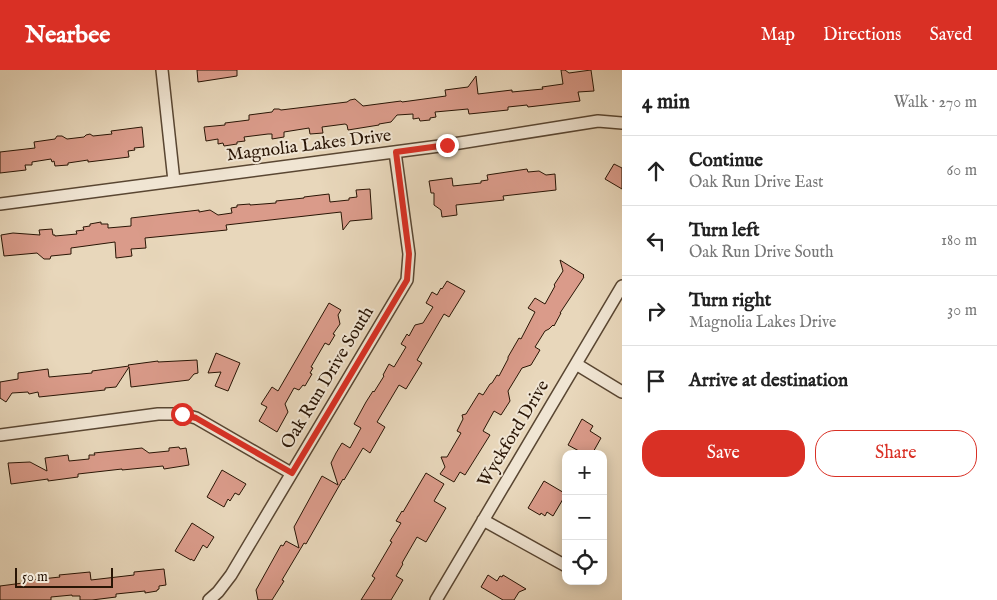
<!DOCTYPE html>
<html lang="en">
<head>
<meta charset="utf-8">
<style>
	body { margin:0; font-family:"IM FELL English",serif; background:#f6f6f6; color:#222 }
	.controls { position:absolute; right:15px; bottom:15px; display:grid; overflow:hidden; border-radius:10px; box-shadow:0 2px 12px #0003 }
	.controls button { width:45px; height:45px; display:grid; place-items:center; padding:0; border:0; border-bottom:1px solid #e0e0e0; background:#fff; color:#222; font:25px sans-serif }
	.scale { position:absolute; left:15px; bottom:12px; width:98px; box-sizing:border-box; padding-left:5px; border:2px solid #291505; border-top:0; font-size:14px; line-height:18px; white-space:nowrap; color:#291505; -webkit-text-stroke:4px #f0e5d3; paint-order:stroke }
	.stop { position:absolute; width:15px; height:15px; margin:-11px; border:4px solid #d93025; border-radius:50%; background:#fff }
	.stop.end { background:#d93025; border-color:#fff; box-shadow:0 1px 5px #0008 }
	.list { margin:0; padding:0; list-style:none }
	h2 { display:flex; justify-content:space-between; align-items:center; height:65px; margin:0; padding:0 20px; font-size:21px }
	h2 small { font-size:16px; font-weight:400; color:#767676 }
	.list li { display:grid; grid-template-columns:32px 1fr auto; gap:15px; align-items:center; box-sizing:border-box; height:70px; padding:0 20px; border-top:1px solid #e0e0e0 }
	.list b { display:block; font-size:19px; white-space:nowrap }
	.list p { margin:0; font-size:16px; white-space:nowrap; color:#767676 }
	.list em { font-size:16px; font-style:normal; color:#767676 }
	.actions { display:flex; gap:10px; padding:15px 20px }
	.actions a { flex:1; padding:11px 0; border:1px solid #d93025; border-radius:20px; text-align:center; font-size:18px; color:#d93025 }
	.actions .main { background:#d93025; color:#fff }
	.icon { flex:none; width:28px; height:28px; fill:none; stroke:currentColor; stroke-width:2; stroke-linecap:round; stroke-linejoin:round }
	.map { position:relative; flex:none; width:622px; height:530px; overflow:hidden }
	header { display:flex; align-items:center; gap:30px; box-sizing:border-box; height:70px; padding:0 25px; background:#d93025; color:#fff }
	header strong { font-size:24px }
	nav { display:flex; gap:28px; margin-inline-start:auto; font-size:18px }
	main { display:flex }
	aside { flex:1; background:#fff }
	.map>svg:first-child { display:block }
	.building { fill:#da9b8a; stroke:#291505 }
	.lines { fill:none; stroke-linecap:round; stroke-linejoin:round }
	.street-casing { stroke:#594632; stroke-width:14 }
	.street { stroke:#f0e5d3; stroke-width:11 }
	.route { stroke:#d93025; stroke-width:6 }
	.labels { text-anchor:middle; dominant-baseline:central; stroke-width:4; stroke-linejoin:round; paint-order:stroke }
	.street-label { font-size:18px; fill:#291505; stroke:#f0e5d3 }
</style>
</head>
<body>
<header>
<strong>Nearbee</strong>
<nav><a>Map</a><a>Directions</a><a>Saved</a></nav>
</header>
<main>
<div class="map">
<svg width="622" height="530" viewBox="0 0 622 530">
	<rect width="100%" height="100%" fill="#e8d7bb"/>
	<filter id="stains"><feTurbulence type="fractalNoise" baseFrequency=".004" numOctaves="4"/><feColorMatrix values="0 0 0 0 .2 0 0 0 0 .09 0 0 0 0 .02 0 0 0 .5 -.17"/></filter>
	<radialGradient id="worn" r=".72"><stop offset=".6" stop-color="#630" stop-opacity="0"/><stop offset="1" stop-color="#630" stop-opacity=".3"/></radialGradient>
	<path class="building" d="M197,0h40v6l-39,6z
		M561,0h4l4,3 22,-3 3,21 -16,1 2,9 -52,6 -1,-2 -19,2v3l-39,4 -1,-5 -33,3 1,5 -6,1v2l-10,1 -1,-3 -6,1v-5l-16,1 -6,7 -12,2v1l-31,5 -1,-5 -2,-1 -23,3 1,6 -13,1 -1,-6 -25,4v5l-12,2v-5h-4l-24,3 1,4 -8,1v2l-13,2 -1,-3 -5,1v-5l-12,2 -2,-14 21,-2v-2l24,-3v-5l23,-3 2,-3h5l2,1 66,-8 3,-2 5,-1 8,7 38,-5 1,1 44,-6 -1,-6 23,-3 8,-11 2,18 34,-4v2l31,-3 -1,-2 21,-3z
		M142,57l2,20 -10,1 1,2 -7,1 1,6 -41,5v-2l-20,3v2l-13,1 -1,-5 -2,1 -1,-3 -19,3v3h-7l1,5 -26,3v-21l35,-4 -1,-6 21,-3 2,-3h5l5,3 17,-2 2,-2 4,-1 3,2 19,-2 -1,-3z
		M614,94l8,4v21l-17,-10z
		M527,99l1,3 11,-1 7,4 9,-1 1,16 -53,6 1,4 -48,5 1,10 -15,2 -1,-7 -7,-5v-12h-3l-2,-12 23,-3 1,8 28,-3v-2l7,-1 -1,-5z
		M370,119l2,30 -22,2 -7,9 -2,-18 -115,13 1,5 -82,8 1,10 -15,1 1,7 -16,2 -1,-16 -44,6v6l-20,2 -1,3h-6l-7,-6 -33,3 -3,-21 12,-2 27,2 -1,-5 13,-1 1,6h2v1l22,-2 -1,-3 8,-1 -1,-3 7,-1v-2l11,-2v2h7v4l23,-2v-8l68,-8v2l11,-2 8,5 14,-2 -1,-5 6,-1v-2l13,-1v1l26,-2v-2l28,-3v-1l25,-3 1,8 19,-2v-2l8,-1 -1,-7z
		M560,190l24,15 -1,1 1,1 -24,36h1l-7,13 -1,-1 -4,4 -4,2 -10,16 5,3 -9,15 -9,3 -14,23 2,10 -9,14 -7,-4 -11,20 7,4 -25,40 -5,-3 -6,10 -14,-8 5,-7 -4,-10h6l14,-24 -4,-2 6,-12 -1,-4 4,-1 13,-21 4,2 7,-11 2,-1 5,-8 2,1 9,-17v-2l11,-19 2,1 14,-27 -7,-4 7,-10 10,6 10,-18 -1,-1 9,-14z
		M447,211l18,10 -16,26 -5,-3 -27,46 5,3 -16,26 -7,-4 -22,37 8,5 -15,26 -7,-5 -19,32 -1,-1 -37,65 -2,-1 -22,37 2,1 -12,19h-14l-2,-10 25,-45 2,1 3,-5 13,7 -5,-21 28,-51 16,9 -7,-22 5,-10 6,-10 8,5 11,-20 -7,-4 12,-22 7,-11 1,1 10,-16 -1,-1 6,-11 5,3 12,-20 -5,-3 6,-10 2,2 6,-11 8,-2 10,-16 -7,-4 6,-11 5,3 4,-7 1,1z
		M329,233l12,7 -3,5 2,9 -7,10 2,1 -6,10 -4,-2 -14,24 2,1 -3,5 2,1 -7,12 -2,-1 -4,5 -5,-2 -9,16 3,8 -11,20 -18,-11 8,-14 -6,-3 11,-17 6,4z
		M216,283l24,10 -12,28 -13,-5 6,-14 -13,1z
		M197,290l1,13 -4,1 -5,6 -58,7 -2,-20 -13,20 -11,1v2l-66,7 -1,-5 -9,2 -1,-2 -16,1 -6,9 -6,-4v-16l18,-3v-6l30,-4 1,8 43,-4v-2l37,-5 -1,-1 30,-4v1z
		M582,349l11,7 -3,5 11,7 -9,16h-13v-3l-11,-6z
		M179,377l1,2 6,-1 3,17 -25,4 -1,-3 -41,4v-1l-44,5v3l-30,4v-2l-37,5 -3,-21 22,-1 17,9 -2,-13 23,-3 1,6 20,-2v-4h6l-1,-2 48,-5 7,5 20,-2v-3z
		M222,400l24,14 -7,11 -4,-2 -5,8 -2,-2 -4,8 -17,-10z
		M426,403l18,11 -10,17 12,7 -20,34 -9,-5 -15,26 1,1 -7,12 7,4 -12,20h-30l14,-22 -3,-2 20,-34 -2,-1 11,-18 -5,-2 6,-10 1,1z
		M544,411l22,13 -13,22 -6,-4 -2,4 -4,-3 -1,2 -12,-7z
		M192,453l22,14 -7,11 -4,-3 -9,16 -3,-2v1l-16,-9z
		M164,499l2,16 -7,1v3l-2,1v1l-12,2v-2l-29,3v3l-24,3h-12v-4h-8v-1l-21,2v3h-51v-14l23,-3v-2l37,-4 -1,-2 31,-3 1,8 43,-5v-3z
		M488,505l9,6 3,-5 2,1 1,-2 23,14 -7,3 -5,8h-11l-22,-13z"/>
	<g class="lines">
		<g class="street-casing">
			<path id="street" d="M162,0l12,111
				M0,134l447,-59 151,-24 24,2
				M576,294l46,28
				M0,365l158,-21h24l14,4 95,55
				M483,450l83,46
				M209,530l9,-8 13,-17 176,-295 2,-26 -14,-102
				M436,530l186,-314"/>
		</g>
		<use href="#street" class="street"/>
	</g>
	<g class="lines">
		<path class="route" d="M182,344l14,4 96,55 39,-65 76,-128 2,-26 -13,-102 51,-7"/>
	</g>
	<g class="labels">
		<g class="street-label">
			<text transform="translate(309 76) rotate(-7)">Magnolia Lakes Drive</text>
			<text transform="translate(328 308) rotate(-59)">Oak Run Drive South</text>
			<text transform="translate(514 364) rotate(-59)">Wyckford Drive</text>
		</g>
	</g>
	<rect width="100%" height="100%" filter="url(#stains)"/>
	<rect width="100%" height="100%" fill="url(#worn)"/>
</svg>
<div class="controls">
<button>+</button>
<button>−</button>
<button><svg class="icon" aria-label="locate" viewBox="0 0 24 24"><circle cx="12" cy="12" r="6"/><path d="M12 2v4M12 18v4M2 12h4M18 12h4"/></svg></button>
</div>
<div class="scale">50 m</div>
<div class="stop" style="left:182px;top:344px"></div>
<div class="stop end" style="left:447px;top:75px"></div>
</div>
<aside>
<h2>4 min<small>Walk · 270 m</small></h2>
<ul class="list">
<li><svg class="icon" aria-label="ahead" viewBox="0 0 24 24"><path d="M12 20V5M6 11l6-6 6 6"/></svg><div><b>Continue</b><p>Oak Run Drive East</p></div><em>60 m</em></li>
<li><svg class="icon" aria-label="left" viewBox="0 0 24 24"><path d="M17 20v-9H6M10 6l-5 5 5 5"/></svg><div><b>Turn left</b><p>Oak Run Drive South</p></div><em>180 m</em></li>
<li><svg class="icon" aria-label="right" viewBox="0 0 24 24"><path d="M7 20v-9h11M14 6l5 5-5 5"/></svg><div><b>Turn right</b><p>Magnolia Lakes Drive</p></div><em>30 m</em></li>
<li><svg class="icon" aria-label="arrive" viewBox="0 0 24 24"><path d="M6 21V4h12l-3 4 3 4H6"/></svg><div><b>Arrive at destination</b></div></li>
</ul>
<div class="actions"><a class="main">Save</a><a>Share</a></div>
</aside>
</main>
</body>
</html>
